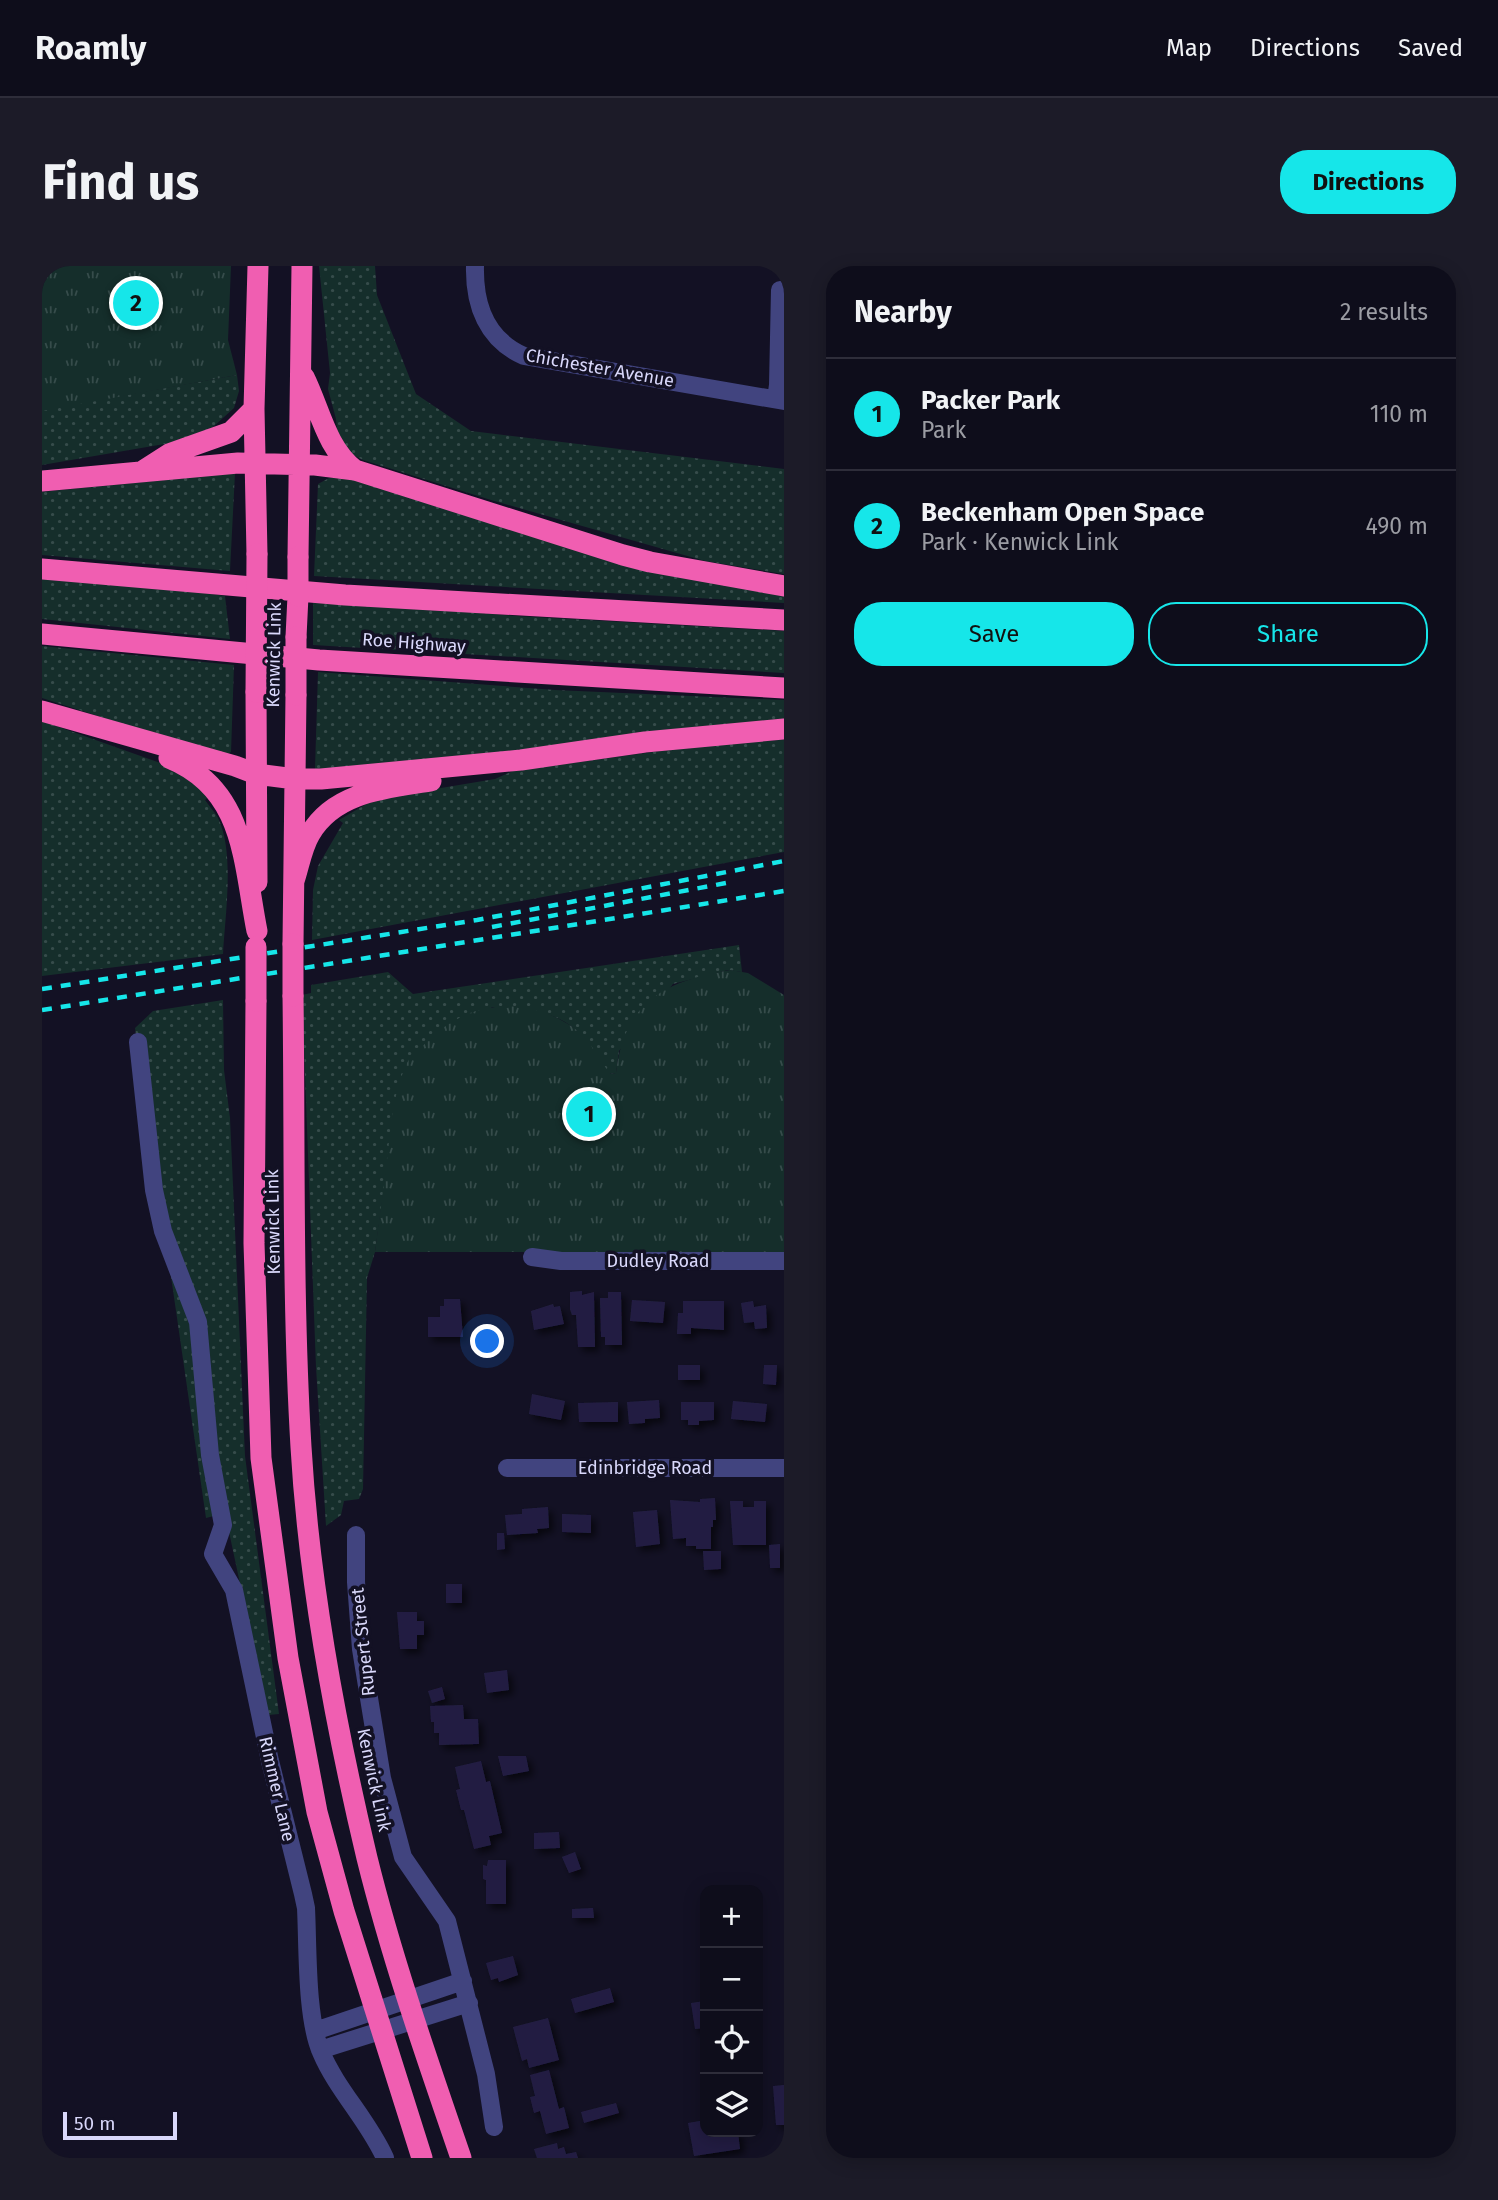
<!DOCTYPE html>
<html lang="en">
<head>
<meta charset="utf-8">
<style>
	body { margin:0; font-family:"Fira Sans",sans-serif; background:#1c1b28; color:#f1f3f6 }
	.controls { position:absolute; right:21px; bottom:21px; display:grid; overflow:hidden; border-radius:14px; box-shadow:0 4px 18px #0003 }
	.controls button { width:63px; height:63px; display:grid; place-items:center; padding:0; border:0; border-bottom:2px solid #2e2d3a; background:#0e0d1b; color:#f1f3f6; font:35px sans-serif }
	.scale { position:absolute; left:21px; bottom:18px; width:114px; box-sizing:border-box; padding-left:7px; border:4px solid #d9d8fb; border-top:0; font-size:19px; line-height:24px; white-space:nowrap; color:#d9d8fb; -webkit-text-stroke:5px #131124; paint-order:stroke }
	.you { position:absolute; left:446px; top:1076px; width:24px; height:24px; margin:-18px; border:5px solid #fff; border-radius:50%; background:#1a73e8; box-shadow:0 0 0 10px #1a73e833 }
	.badge { display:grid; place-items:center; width:46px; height:46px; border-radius:50%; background:#16e6e9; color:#111; font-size:23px; font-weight:700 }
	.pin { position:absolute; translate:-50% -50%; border:4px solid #fff; box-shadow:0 2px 7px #0006 }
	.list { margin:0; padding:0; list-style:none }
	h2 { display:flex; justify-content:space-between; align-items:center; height:91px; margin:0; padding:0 28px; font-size:30px }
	h2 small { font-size:23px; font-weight:400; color:#9b9ca3 }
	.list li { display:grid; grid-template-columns:46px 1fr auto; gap:21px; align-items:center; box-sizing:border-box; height:112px; padding:0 28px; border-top:2px solid #2e2d3a }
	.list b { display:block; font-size:26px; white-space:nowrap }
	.list p { margin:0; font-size:23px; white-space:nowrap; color:#9b9ca3 }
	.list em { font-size:23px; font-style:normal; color:#9b9ca3 }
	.actions { display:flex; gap:14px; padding:21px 28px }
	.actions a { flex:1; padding:16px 0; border:2px solid #16e6e9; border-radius:28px; text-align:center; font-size:24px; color:#16e6e9 }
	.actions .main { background:#16e6e9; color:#111 }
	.icon { flex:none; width:38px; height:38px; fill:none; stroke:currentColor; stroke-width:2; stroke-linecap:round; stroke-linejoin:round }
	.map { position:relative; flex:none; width:742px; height:1892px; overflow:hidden; border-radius:28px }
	header { display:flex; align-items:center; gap:42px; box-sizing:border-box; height:98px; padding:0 35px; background:#0e0d1b; border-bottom:2px solid #2e2d3a }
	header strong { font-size:33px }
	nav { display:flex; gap:38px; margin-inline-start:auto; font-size:24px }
	.intro { display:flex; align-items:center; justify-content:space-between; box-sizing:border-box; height:168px; padding:0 42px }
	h1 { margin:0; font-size:49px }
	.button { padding:18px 32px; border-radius:28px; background:#16e6e9; color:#111; font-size:24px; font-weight:700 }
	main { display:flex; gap:42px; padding:0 42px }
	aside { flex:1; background:#0e0d1b; border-radius:28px; box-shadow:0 4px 18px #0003 }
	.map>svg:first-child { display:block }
	.grass { fill:url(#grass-dots) }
	.park { fill:url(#park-tufts) }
	.building { fill:#231f43; filter:url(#shadow) }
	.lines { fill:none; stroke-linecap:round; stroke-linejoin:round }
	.minor { stroke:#41447f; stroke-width:18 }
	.highway { stroke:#f05eb1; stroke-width:21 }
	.rail { stroke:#16e6e9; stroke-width:4.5; stroke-dasharray:10 9; stroke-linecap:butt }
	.highway-bridge { stroke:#f05eb1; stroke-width:21 }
	.labels { text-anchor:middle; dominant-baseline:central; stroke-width:7; stroke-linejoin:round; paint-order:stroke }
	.street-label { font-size:18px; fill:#d9d8fb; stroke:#131124 }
</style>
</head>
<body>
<header>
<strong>Roamly</strong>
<nav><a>Map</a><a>Directions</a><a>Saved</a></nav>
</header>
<div class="intro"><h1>Find us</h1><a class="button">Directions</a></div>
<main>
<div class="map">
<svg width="742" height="1892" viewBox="0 0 742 1892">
	<defs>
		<pattern id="grass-dots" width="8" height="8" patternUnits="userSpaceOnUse" patternTransform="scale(1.75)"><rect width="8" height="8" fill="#152e2b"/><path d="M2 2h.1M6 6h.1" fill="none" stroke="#364c4b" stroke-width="1.8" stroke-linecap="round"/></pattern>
		<pattern id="park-tufts" width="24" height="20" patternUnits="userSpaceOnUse" patternTransform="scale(1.75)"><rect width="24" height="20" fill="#152e2b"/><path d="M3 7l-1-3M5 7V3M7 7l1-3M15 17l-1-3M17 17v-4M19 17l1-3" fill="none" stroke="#364c4b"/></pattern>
		<filter id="shadow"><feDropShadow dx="4.5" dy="4.5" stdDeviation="3.5" flood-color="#0009"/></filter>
	</defs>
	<rect width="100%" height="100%" fill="#131124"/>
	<path class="grass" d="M277,0h56l2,29 39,99 55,37 313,38v105l-79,-13 -214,-61 -128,-40 -16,-8 -9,-11 -2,-22 -8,-30 2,-16z
		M195,109l2,16 -5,17 -21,19 -31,14 -140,24v-55z
		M193,207l-5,98 -188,-16v-63z
		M308,211l434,115v11l-470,-27 4,-92 11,-6z
		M0,312l127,10 56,8 5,43 -188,-20z
		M271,333l203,17 268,15v42l-471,-28z
		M0,380l192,19 -3,87 -9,4 -180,-58z
		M276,406l237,18 229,10v22l-386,45 -83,2z
		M0,455l124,44 44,30 -5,5c4,6 9,11 13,18 17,35 7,97 5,136l-181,22z
		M742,474v112l-472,88 1,-50 5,-24 25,-43 -4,-3 36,-21 120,-20 18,-8 214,-29z
		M697,679l3,27 -14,-2 -55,14 -54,67 -3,22 -7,1c-10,-14 -20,-33 -33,-44 -22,-20 -57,-23 -84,-23l-95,88 -22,157 -8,26 -4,211 -4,10 -15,2 -3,14 -15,11 -10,-159 -14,-372 9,-2v-8l77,-13 25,22z
		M181,734l1,70 6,48 15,338 34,258 -11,1 -43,-202 -19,5 -71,-490 18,-17z"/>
	<path class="park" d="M0,0h189l-3,74 9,35 -195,36z
		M688,704l18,3 36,22v257h-409c4,-33 9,-67 13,-100 3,-29 6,-62 19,-89 4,-8 15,-16 22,-23 40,-40 98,-45 145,-12 16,12 25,30 36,46l6,-1c8,-71 49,-92 114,-103z"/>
	<path class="building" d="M540,1025v4l12,-3 1,55h-17l-2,-32h-4l-2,-6v-17z
		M566,1026h13l1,53h-17v-8h-4l-1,-39h8z
		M402,1033h16l3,38h-35v-20h12v-11h4z
		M590,1034l33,2 -2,21 -33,-2z
		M641,1035h41v29l-33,-2v6h-14l1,-21h5z
		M711,1035l1,6 12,-2 1,23 -12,1 -1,-7 -10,1 -3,-20z
		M511,1038l1,3 6,-1 4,18 -30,6 -3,-19z
		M636,1099h22v15h-22z
		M722,1099h13l-1,20 -13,-1z
		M490,1128l33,7 -4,19 -32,-6z
		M617,1134l1,18 -15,1v4l-16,1 -2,-22z
		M691,1135l34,3 -2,18 -34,-3z
		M576,1136v20h-39l-1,-19z
		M639,1136h33v18l-15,1v4h-11v-5h-7z
		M673,1232l1,22h-3v7h-2v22h-15v-3h-10v-8l-13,1 -3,-39 30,2v-3z
		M688,1235h13v6h11v-6h12v44h-33z
		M506,1241l1,21 -12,1 1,4 -31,2 -2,-20 17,-1v-5z
		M615,1244l3,34 -24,3 -3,-35z
		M520,1248l29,1v18l-29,-1z
		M455,1267h7l1,16 -8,1z
		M738,1278v24h-10l-1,-23z
		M661,1285h18v18l-17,1z
		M404,1318h16v19h-16z
		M355,1346h20v9h7v14h-7v14h-17z
		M465,1404l2,20 -22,3 -3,-20z
		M400,1421l3,12 -13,4 -4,-12z
		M421,1439l1,14h14l1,25 -40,1v-12h-5v-11h-3l-1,-16z
		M456,1490h28l3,15 -26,5z
		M439,1495l5,21 4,-1 12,52 -13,3 2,9 -17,4 -10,-39h-3l-5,-20 4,-1 -5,-22z
		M517,1566l1,16 -26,1v-16z
		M533,1586l6,17 -12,4 -7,-16z
		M446,1594h18v44h-20v-24l-3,-1v-14l4,1z
		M551,1642l1,10h-22v-9z
		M471,1690l5,19 -19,7 -1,-4 -7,2 -5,-17z
		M568,1722l4,14 -39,11 -4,-14z
		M663,1735v27l-10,1 -4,-26z
		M506,1752l11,42 -30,8 -2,-9 -5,2 -9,-34z
		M507,1804l10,39 5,-2 5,21 -23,6 -6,-23 -6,2 -4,-16 5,-1 -5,-21z
		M742,1819v40h-8l-3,-39z
		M574,1837l3,10 -35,10 -3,-11z
		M663,1854v12h33l2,17 -46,7 -6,-33z
		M515,1877l1,6 6,-2 2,7 10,-2 2,6h-41l-3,-9z"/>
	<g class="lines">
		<path class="minor" d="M433,0c-1,39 12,74 49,90l260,45
			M734,133l2,-14 2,-95
			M96,776l16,148 9,41 35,91 12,133 13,70 -10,29 21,36 36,171 33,133 3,14c2,39 0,110 15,144 16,38 47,68 64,106
			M490,991l29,4h223
			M465,1202h277
			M314,1269v47l5,67 21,129 21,79 44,64 39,153 8,53
			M273,1765l148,-50
			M278,1784l149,-47"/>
		<path class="highway" d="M262,111c16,32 22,71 51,93
			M102,204l25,-16 62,-22 23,-23
			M0,215l196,-18 77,2 40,5 268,85 27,7 134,24
			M215,288l-3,-145 4,-143
			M256,291l4,-291
			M0,303l303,26 439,25
			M0,368l277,26 465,28
			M254,371l2,-41
			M214,426l1,190
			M0,445l193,55 21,8 39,5h26l200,-19 124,-18 139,-13
			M127,492c76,31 74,102 88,173
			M252,615c5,-15 8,-34 16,-47 25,-43 78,-46 121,-53
			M251,678l3,-249
			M251,730c2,150 -1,301 8,451 8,138 34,277 66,411 25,101 60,201 94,300
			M214,735l-2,242 7,215 27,200 29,154 27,99 78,247"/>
		<path class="rail" d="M450,661l234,-44
			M0,723l435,-69 307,-59
			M0,744l742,-119"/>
		<path class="highway-bridge" d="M256,330v-39
			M214,426l1,-138
			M254,429v-58
			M251,730v-52
			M214,735v-54"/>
	</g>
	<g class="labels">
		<g class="street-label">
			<text transform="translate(558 102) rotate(10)">Chichester Avenue</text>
			<text transform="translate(372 377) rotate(4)">Roe Highway</text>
			<text transform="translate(232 389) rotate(-89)">Kenwick Link</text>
			<text transform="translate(231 956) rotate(-91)">Kenwick Link</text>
			<text x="616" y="995">Dudley Road</text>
			<text x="603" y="1202">Edinbridge Road</text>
			<text transform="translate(321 1376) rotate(-96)">Rupert Street</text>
			<text transform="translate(332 1514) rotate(78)">Kenwick Link</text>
			<text transform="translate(235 1523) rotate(77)">Rimmer Lane</text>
		</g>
	</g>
</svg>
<div class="controls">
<button>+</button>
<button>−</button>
<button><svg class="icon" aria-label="locate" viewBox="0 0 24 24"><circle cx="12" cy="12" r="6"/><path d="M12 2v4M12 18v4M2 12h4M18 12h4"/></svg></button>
<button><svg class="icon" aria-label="layers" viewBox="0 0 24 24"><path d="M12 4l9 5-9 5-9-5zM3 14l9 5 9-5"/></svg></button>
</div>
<div class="scale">50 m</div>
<div class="you"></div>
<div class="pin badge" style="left:547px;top:848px">1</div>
<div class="pin badge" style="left:94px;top:37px">2</div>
</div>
<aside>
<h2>Nearby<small>2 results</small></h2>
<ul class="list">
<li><span class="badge">1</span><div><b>Packer Park</b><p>Park</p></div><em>110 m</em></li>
<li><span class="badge">2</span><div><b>Beckenham Open Space</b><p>Park · Kenwick Link</p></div><em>490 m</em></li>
</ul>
<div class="actions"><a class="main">Save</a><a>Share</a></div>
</aside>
</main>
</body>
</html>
